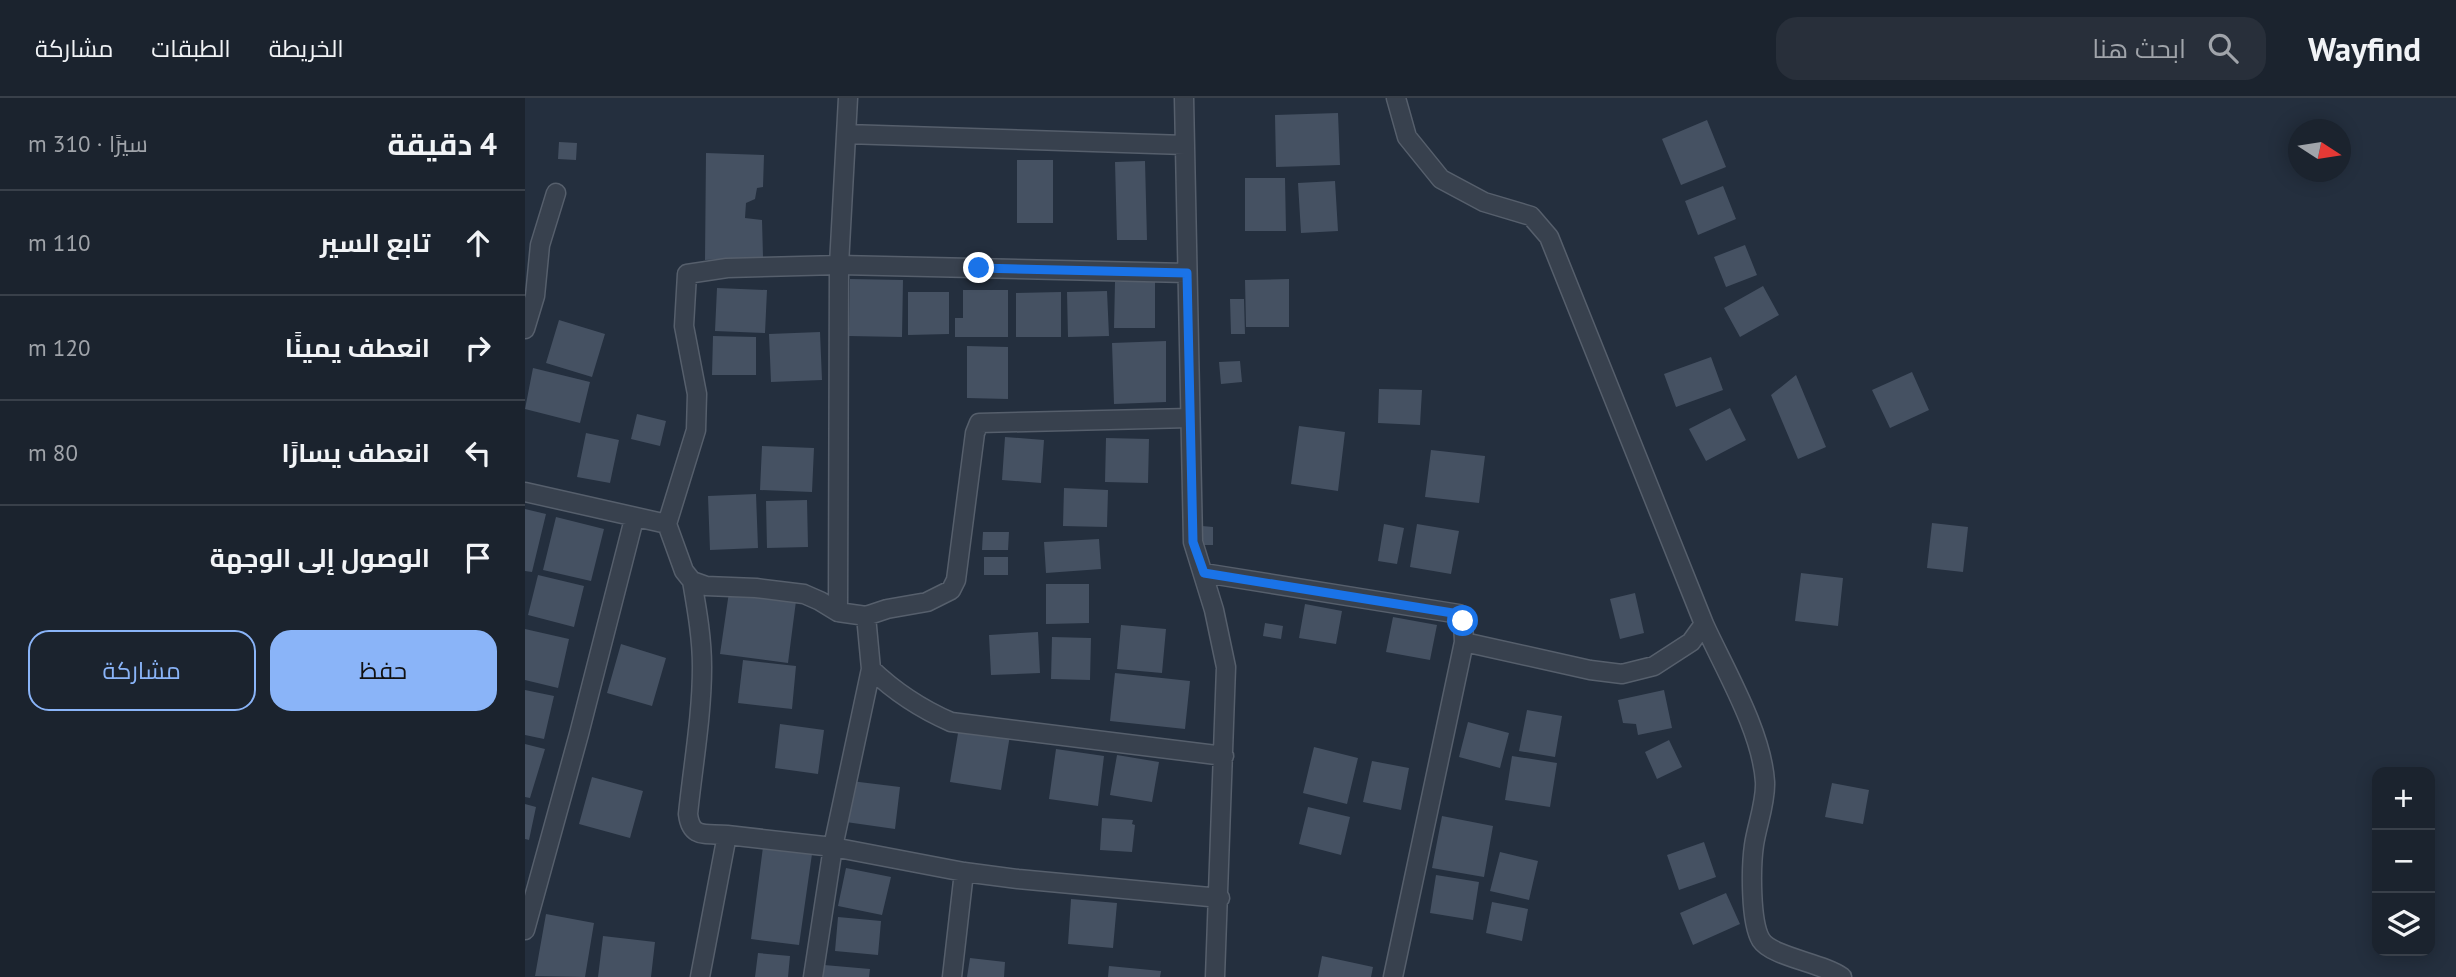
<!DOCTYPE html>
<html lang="ar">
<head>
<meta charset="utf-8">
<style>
	body { margin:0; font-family:"PT Sans",Cairo,sans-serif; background:#282f3a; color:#f1f3f6; direction:rtl }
	.controls { position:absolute; right:21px; bottom:21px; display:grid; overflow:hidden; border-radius:14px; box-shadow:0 4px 18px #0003 }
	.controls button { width:63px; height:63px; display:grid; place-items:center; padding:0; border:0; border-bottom:2px solid #39404a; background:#1b232e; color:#f1f3f6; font:35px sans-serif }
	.compass { position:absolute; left:1763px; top:21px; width:63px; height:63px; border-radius:50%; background:#1b232e; box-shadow:0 4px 18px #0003; rotate:102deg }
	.stop { position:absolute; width:21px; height:21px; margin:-16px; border:5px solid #1a73e8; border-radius:50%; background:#fff }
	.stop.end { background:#1a73e8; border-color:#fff; box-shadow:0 2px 7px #0008 }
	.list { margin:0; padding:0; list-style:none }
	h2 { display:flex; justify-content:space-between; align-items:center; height:91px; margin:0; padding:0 28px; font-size:30px }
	h2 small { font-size:23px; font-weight:400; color:#a0a4aa }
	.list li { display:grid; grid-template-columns:46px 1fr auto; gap:21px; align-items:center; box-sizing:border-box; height:105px; padding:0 28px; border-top:2px solid #39404a }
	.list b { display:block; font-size:26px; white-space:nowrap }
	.list em { font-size:23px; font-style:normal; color:#a0a4aa }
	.actions { display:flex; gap:14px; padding:21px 28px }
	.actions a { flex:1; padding:16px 0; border:2px solid #8ab4f8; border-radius:21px; text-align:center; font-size:24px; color:#8ab4f8 }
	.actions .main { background:#8ab4f8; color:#111 }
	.icon { flex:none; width:38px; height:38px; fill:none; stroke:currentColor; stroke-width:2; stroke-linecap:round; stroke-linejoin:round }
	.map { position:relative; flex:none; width:1931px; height:879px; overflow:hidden; direction:ltr }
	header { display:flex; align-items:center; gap:42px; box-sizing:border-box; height:98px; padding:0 35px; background:#1b232e; border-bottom:2px solid #39404a }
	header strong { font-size:33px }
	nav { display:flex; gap:38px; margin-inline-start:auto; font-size:24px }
	.search { width:490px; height:63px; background:#282f3a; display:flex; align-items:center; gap:18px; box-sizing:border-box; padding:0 24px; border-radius:21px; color:#a0a4aa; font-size:26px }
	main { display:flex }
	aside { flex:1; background:#1b232e }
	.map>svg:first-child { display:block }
	.building { fill:#455162 }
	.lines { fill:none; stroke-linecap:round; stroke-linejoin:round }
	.minor-casing { stroke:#565f6c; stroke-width:21 }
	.minor { stroke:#38414e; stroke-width:18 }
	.route { stroke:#1a73e8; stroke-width:9 }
</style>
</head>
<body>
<header>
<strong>Wayfind</strong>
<div class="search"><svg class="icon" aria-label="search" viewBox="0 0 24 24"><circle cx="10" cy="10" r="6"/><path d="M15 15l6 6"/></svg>ابحث هنا</div>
<nav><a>الخريطة</a><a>الطبقات</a><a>مشاركة</a></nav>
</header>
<main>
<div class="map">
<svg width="1931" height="879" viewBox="0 0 1931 879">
	<rect width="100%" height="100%" fill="#242f3e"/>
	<path class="building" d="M813,15l2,52 -64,2 -1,-52z
		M1182,22l19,47 -45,18 -19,-46z
		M34,44l18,1 -1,17 -18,-1z
		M181,55l58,2 -1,32 -6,1 -2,11 -9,4 -1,15 17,2 1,37 -58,3z
		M492,62h36v63h-36z
		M620,63l2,79h-30l-2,-78z
		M720,80h40l1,53h-41z
		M810,83l3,50 -37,2 -3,-50z
		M1198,88l13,33 -38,16 -13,-34z
		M1220,147l12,30 -31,12 -12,-30z
		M325,181l53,1 -1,57 -53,-1z
		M764,181v48h-43l-1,-47z
		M590,184h40v46h-41z
		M1238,188l16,29 -39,22 -16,-29z
		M192,190l50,2 -2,43 -50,-2z
		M438,192h45v47h-53v-19h8z
		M582,193l2,45 -41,1 -1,-45z
		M383,194h41v42l-41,1z
		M536,194v45h-45v-44z
		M705,201h14l1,35h-14z
		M34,222l46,14 -13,43 -46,-14z
		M295,234l2,48 -51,2 -2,-48z
		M188,238l43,1v38h-44z
		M641,243v61l-52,2 -2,-61z
		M442,248l41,1v52l-41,-1z
		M1186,259l12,33 -47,17 -12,-33z
		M715,263l2,21 -21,2 -2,-22z
		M8,270l57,14 -10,41 -55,-14z
		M1387,274l17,38 -39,18 -18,-38z
		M1271,277l30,72 -28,12 -27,-64z
		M854,291l43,1 -2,35 -42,-2z
		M1205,310l16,32 -40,21 -17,-32z
		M112,316l29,7 -6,25 -29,-7z
		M774,328l46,6 -7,59 -47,-7z
		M61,335l33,7 -9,43 -33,-6z
		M480,339l39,3 -3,43 -39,-3z
		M581,340l43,1 -1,44 -43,-1z
		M237,348l52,2 -2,44 -52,-2z
		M906,352l54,6 -6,47 -54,-6z
		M539,390l44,2 -1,37 -44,-1z
		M231,396l2,54 -48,2 -2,-54z
		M282,402l1,47 -41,1 -1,-47z
		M0,411l21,5 -14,58 -7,-1z
		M31,419l48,12 -13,52 -48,-11z
		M1407,425l36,4 -5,45 -36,-4z
		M859,426l20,4 -7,36 -19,-3z
		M892,426l42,7 -8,43 -41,-7z
		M677,428l11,1v18h-11z
		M458,434h26l-1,18h-26z
		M574,441l2,30 -55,4 -2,-31z
		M459,459h24v18h-24z
		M1276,475l42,5 -5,48 -43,-5z
		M13,477l46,11 -10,41 -46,-12z
		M521,486h43v39l-43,1z
		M204,494l67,9 -8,62 -68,-9z
		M1110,495l9,40 -24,6 -10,-40z
		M780,506l37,7 -6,33 -37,-6z
		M868,519l44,8 -7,35 -44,-8z
		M740,525l18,3 -2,13 -18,-3z
		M596,527l45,4 -4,44 -45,-4z
		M0,531l44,10 -11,49 -33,-8z
		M513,534l2,41 -49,2 -2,-40z
		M527,539l39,1 -1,42 -39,-1z
		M96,546l45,14 -14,48 -45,-13z
		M218,562l53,6 -4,43 -54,-6z
		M590,575l75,8 -5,48 -75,-8z
		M0,592l29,6 -10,43 -19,-4z
		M1139,592l8,38 -34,7 -2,-11 -13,-1 -5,-23z
		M1002,612l35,6 -7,41 -36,-6z
		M943,624l41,11 -9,35 -41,-11z
		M255,626l44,6 -6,44 -43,-6z
		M434,629l51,8 -9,55 -51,-8z
		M1144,642l13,27 -25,12 -12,-27z
		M0,646l20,5 -15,49 -5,-1z
		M789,649l44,11 -11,46 -44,-11z
		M531,651l48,7 -6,50 -49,-7z
		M592,657l42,7 -7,40 -42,-7z
		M987,658l45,7 -7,44 -45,-7z
		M847,663l37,7 -8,42 -38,-8z
		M67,679l51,14 -13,47 -51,-14z
		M326,683l49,6 -5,42 -49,-7z
		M1307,685l37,7 -6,34 -38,-7z
		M0,706l11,3 -7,33 -4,-1z
		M783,709l42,10 -9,38 -42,-11z
		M917,718l51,10 -9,51 -52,-9z
		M577,720l31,2 -1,4 3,1 -3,27 -32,-2z
		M1179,744l12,35 -37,13 -12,-35z
		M238,749l49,7 -13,91 -48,-6z
		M975,754l38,9 -9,39 -39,-9z
		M321,770l45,9 -9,38 -44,-9z
		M911,777l43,7 -6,38 -43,-7z
		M1201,795l14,31 -47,21 -13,-32z
		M546,801l46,4 -4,45 -45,-4z
		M967,804l36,7 -6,32 -36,-8z
		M21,816l48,9 -9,54 -50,-1z
		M313,819l43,4 -3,34 -43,-4z
		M78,838l52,6 -4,35h-53z
		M233,855l32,3 -2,21h-33z
		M797,858l51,11 -2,10h-53z
		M445,860l35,4 -1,15h-37z
		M299,867l46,4 -1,8h-46z
		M584,868l52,5 -1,6h-52z"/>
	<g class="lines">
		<g class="minor-casing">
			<path id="minor" d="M659,0l9,444 21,68 12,57 -11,310
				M871,0l11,39 34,42 43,23 47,14 18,21 155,387 -13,18 -37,24 -32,8 -32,-4 -126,-28
				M321,36l339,11
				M662,175l-348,-8 -112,3 -40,6 -3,52 13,68 -1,36 -29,94 17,47 8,10 14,5 50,2 48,6 16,7 18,11 28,4 21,-7 40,-7 24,-12 5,-10 19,-147 4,-10 211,-5
				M0,231l10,-33 5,-51 16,-52
				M0,394l142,32
				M679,475l255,41 4,7 1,21 -71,335
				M167,483c5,29 10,57 10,86 0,49 -9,98 -14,147 3,25 17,19 39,21l-27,142
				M313,514l1,-347 9,-167
				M341,518l5,53c24,23 50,40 80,53l273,34
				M1179,526c21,46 58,108 61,158 1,20 -8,43 -11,63 -3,21 -4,77 7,95 11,17 62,23 81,37
				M202,737l106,12 131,25 54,7 202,19
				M0,832l54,-196 55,-215
				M288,879l20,-130 38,-178
				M427,879l12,-105"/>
		</g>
		<use href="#minor" class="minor"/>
	</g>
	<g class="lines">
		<path class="route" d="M454,170l208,5 6,269 11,31 255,41 4,7"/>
	</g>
</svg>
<div class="controls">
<button>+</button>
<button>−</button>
<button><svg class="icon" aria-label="layers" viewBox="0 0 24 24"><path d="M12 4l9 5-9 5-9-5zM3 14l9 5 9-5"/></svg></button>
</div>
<svg class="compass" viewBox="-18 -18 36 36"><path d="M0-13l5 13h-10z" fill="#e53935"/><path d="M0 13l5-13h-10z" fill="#a0a4aa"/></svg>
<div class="stop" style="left:938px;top:523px"></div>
<div class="stop end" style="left:454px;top:170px"></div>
</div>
<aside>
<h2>4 دقيقة<small>سيرًا · 310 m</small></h2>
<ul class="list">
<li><svg class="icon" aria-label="ahead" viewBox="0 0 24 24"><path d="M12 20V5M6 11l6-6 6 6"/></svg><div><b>تابع السير</b></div><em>110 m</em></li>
<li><svg class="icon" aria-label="right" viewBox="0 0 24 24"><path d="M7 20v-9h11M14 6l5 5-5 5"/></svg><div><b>انعطف يمينًا</b></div><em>120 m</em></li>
<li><svg class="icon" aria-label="left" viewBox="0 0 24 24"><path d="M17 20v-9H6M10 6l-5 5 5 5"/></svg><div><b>انعطف يسارًا</b></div><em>80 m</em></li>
<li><svg class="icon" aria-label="arrive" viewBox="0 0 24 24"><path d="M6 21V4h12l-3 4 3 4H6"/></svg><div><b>الوصول إلى الوجهة</b></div></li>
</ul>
<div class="actions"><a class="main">حفظ</a><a>مشاركة</a></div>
</aside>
</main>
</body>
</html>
